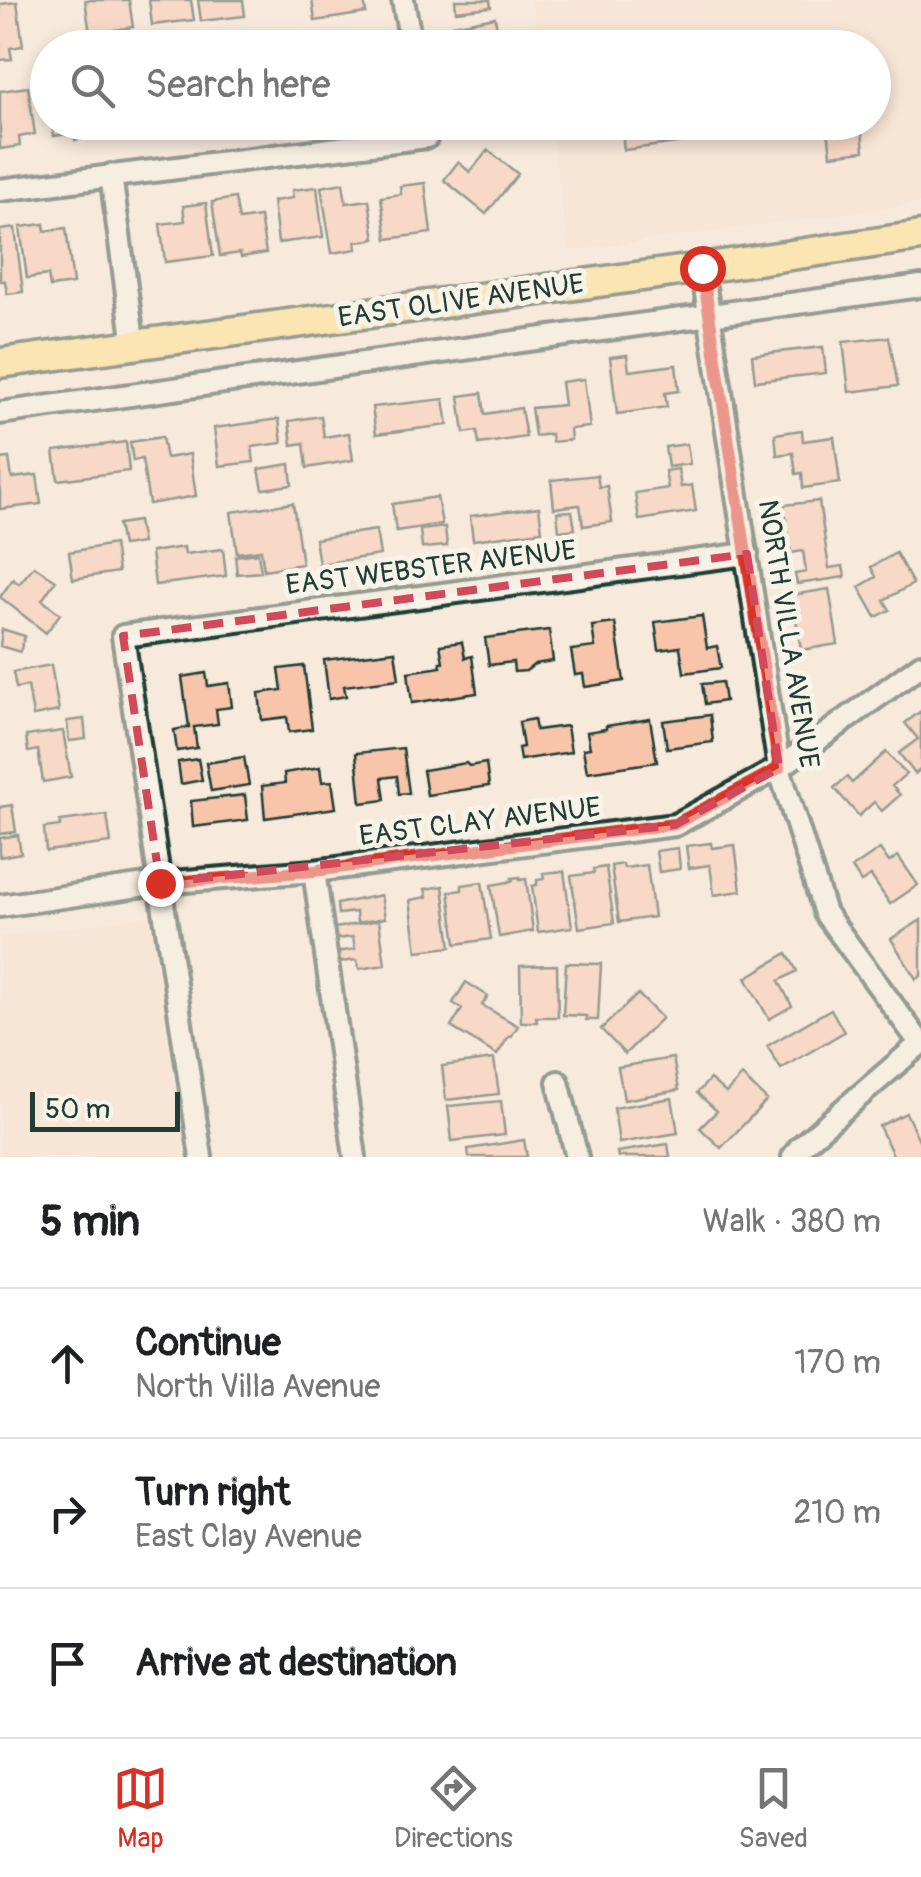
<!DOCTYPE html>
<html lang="en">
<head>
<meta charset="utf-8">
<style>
	body { margin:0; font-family:Pangolin,sans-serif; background:#f2f2f2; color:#202124 }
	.scale { position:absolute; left:30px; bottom:25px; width:150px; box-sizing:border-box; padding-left:10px; border:5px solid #1f3d34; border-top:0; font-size:28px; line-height:35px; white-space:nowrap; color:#1f3d34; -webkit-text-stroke:8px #f7f3e8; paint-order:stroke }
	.stop { position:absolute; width:30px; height:30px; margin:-22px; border:8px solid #d93025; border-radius:50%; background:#fff }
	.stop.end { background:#d93025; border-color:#fff; box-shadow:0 2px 10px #0008 }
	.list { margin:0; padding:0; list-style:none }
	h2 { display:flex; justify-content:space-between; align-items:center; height:130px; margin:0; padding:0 40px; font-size:42px }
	h2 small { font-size:32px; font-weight:400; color:#757577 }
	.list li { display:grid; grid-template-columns:65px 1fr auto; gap:30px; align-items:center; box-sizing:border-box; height:150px; padding:0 40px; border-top:2px solid #e0e0e0 }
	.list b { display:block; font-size:38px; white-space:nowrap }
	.list p { margin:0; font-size:32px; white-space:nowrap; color:#757577 }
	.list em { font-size:32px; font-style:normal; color:#757577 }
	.icon { flex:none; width:55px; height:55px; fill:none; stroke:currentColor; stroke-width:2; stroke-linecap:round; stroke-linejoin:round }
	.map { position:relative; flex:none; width:921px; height:1157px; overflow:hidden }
	.search { position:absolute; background:#fff; box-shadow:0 5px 15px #0003; left:30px; right:30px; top:30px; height:110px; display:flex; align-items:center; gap:25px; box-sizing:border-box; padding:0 35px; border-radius:55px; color:#757577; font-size:38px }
	.sheet { height:580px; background:#fff }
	nav { display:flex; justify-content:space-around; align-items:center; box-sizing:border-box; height:140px; border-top:2px solid #e0e0e0; background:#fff; font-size:28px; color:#757577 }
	nav a { display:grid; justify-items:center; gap:5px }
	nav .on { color:#d93025 }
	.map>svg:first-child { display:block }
	.built { fill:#f7dfcd }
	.building { fill:#f8c4aa; stroke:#1f3d34; stroke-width:2.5 }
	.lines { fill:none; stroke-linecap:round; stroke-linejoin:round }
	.minor-casing { stroke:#1f3d34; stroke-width:28 }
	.major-casing { stroke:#1f3d34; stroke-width:35 }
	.minor { stroke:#f7f3e8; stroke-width:20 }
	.major { stroke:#fce080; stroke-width:28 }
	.route { stroke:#d93025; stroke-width:12 }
	.marked { fill:none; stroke:#d1495b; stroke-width:8; stroke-dasharray:20 12; stroke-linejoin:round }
	.labels { text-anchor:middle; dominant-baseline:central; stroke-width:10; stroke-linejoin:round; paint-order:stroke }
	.street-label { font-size:28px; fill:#1f3d34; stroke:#f7f3e8 }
</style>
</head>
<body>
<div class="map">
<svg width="921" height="1157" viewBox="0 0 921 1157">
	<rect width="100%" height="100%" fill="#f7eadc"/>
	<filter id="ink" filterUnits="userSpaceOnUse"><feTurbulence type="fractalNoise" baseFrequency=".01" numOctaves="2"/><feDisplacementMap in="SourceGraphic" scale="20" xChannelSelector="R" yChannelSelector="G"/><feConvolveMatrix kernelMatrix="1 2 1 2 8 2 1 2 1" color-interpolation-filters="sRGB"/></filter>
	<g filter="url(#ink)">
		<path class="built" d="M532,0h389v203l-352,48 -19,-128 324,-1v-74l-335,-1z
			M149,916l36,241h-185v-220z"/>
		<path class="building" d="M85,0h44l4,27 -43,7z
			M149,0h42l3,20 -42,5z
			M198,0h45l2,16 -44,5z
			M312,0h52l2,13 -51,8z
			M455,0h35l1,7 -35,4z
			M17,2l6,44 -13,2 2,11 -12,1v-56z
			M495,17l2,13 10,-1 4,19h-62l8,-2 -4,-21z
			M28,87l7,47 -16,3 1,9 -20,3v-58z
			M52,122h45l2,14 -24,4 -1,-7 -20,3z
			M102,122h23l1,10 -22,3z
			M621,122h174l1,9 -68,9v-4l-104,14z
			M827,122h34l3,29 -33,4z
			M488,150l30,24 -32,40 -42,-34 14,-18 12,10z
			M343,183l3,20 23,-3 6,39 -19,3 1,7 -25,4 -11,-66z
			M425,183l6,50 -44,6 -6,-42 20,-3 -1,-8z
			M317,187l6,50 -45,6 -5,-42 20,-3 -1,-8z
			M235,198l4,22 21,-3 6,36 -25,4 -1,-4 -20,3 -8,-54z
			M206,203l7,53 -48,6 -5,-38 25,-3 -2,-15z
			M44,224l1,7 21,-3 7,56 -23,3 -2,-12 -21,3 -7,-51z
			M15,228l8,64 -16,2 -2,-13h-5v-51z
			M889,337l9,49 -49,6 -6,-50z
			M823,347l3,26 -71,8 -3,-26z
			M627,355l2,16 47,-6 3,26 -14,2 2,14 -50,7 -7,-57z
			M584,379l6,48 -20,2 1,11 -19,2 -1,-8 -16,2 -4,-28 33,-3 -3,-23z
			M482,393l3,21 36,-6 5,29 -47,7 -2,-13 -13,2 -5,-37z
			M444,399l4,26 -72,9 -4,-27z
			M321,416l3,21 25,-4 4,27 -46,8 -3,-25 -12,2 -3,-24z
			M279,419l3,24 -30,4 2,15 -35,4 -5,-38z
			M802,430l1,11 31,-4 6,46 -37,5 -1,-15 -6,1 -3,-21 -16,2 -2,-21z
			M162,437l4,21 24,-4 6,42 -47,8 -7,-45 -9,2 -3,-19z
			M126,442l3,29 -71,9 -4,-29z
			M687,444l3,20 -22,3 -3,-20z
			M9,458l3,20 25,-3 4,29 -41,5v-50z
			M290,464l2,21 -29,4 -4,-20z
			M678,469l3,18 11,-2 4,26 -57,9 -4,-27 33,-5 -3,-17z
			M597,475l2,12 8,-1 5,36 -29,4 -3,-21 -26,3 -3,-28z
			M437,497l5,27 -46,7 -4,-27z
			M819,501l10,67 14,-2 2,11 -48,7 -2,-10 11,-2 -3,-21 -12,2 -7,-48z
			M293,503l9,61 -38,6 -3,-20 -24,3 -6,-41z
			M539,507l3,24 -69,9 -3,-24z
			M572,511l3,18 -16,2 -2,-19z
			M138,521l4,22 -20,3 -4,-22z
			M445,527l2,19 -25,2 -2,-18z
			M376,530l4,25 -61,9 -4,-25z
			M114,544l4,28 -45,7 -4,-27z
			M184,547l1,7 38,-5 3,27 -71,9 -4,-33z
			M258,553l3,19 -24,2 -2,-18z
			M896,553l17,31 -29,16 6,10 -14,7 -17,-30 17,-10 -5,-10z
			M34,566l22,14 -14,20 18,14 -14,19 -46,-36 13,-18 6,5z
			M829,589l9,55 -37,6 -9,-55z
			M702,616l5,32 10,-2 4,22 -37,5 -4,-26 -21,3 -4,-28z
			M615,623l9,58 -39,6 -2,-13 -8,1 -4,-25 24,-3 -3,-21z
			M2,629l23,7 -5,16 -20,-6z
			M549,630l4,31 -18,3 -9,7 -12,1 -1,-10 -24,3 -4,-27z
			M462,642l3,16 7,-2 5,37 -65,10 -4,-31 33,-5 -1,-5h3l-3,-17z
			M395,651l4,28 -55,7 2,10 -17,3 -5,-39z
			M51,665l8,46 -26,5 -5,-30 -12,2 -3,-16z
			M304,666l8,63 -23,3 -2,-15 -25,3 -3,-27 23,-3 -3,-21z
			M206,673l2,13 21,-3 3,24 -16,2 2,15 -24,3 3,21 -20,3 -3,-21 15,-3 -7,-50z
			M722,682l3,19 -20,3 -3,-20z
			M921,711v58l-6,5 -16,-21 19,-14 -13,-16z
			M710,715l3,27 -46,6 -4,-27z
			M84,719l2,20 -17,2 -2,-20z
			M534,719l2,11 31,-4 4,26 -51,8 -2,-12 5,-1 -4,-25z
			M650,719l7,43 -70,10 -4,-23 7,-1 -3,-16 19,-3v-3z
			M63,731l8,46 -28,5 -5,-32 -10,2 -2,-16z
			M403,748l6,45 -10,1 -2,-18 -15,2 3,22 -24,3 -5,-50z
			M886,752l20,22 -14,12 8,9 -18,16 -8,-9 -15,14 -25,-28 13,-11 5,6z
			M244,757l5,28 -38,6 -5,-28z
			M198,759l4,21 -21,4 -3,-22z
			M466,763l3,3 17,-3 3,23 -62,9 -4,-25z
			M320,767l2,15 10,-1 4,27 -71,10 -3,-32 23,-3 -1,-10z
			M245,795l3,25 -55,7 -2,-26z
			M12,805l4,27 -16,2v-27z
			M107,815l4,28 -65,8 -2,-23 16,-2v-5z
			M18,835l3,18 -21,4v-19z
			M711,843l1,5 23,-3 6,46 -27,4 -4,-30 -21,3 -3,-22z
			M678,848l2,21 -21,3 -3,-21z
			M880,849l9,13 9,-6 20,29 -28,19 -19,-28 -10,6 -9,-14z
			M623,864l1,4 23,-3 7,52 -35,5 -8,-56z
			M606,867l8,56 -35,5 -8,-52 23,-3 -1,-4z
			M564,871l8,56 -34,5 -6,-46 5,-1v-5l7,-1 -1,-6z
			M520,877v3l6,-1 7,52 -34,6 -8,-52 17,-3 5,-2 -1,-2z
			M482,882l9,57 -35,5 -7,-52 13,-2v-5z
			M443,886l8,61 -34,4 -7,-51 17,-3 -2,-8z
			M381,895l4,23 -28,5 -1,-11 -18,2 -1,-10z
			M379,920l6,45 -26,4 -2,-9 -17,2 -2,-10 17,-3 -2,-12 -17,2 -1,-11z
			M921,920v56l-5,3 -25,-40z
			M787,953l10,18 -18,10 13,25 -23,13 -23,-41z
			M566,963l35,1 -3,56h-12v-4l-23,-1z
			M557,965l1,52h-22l1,5h-16l-1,-56z
			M466,982l22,14 -6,9 36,21 -7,11 -2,-1 -12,19 -46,-28 11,-18 -9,-6z
			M638,994l24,24 -37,36 -24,-25z
			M831,1009l13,23 -63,37 -14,-23z
			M673,1058l6,32 -55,10 -6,-33z
			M494,1059l5,35 -53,6 -4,-34z
			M742,1076l25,24 -46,48 -21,-20 17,-17 -20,-18 13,-14 16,14z
			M672,1098l6,35 -59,10 -5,-35z
			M501,1101l4,34 -53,6 -4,-35z
			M906,1113l15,31v13h-27l-15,-31z
			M524,1140l3,17h-58l-1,-8z
			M668,1144l2,13h-52l-1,-5z"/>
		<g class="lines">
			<g class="minor-casing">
				<path id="minor" d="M403,0l9,48
					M111,175l23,171
					M0,190l427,-53 -3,-15
					M702,268l77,500 46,145 96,131
					M0,413l921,-127
					M314,871l41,286
					M0,906l160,-23 154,-12 361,-46 104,-57 142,-103
					M558,1082l19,75
					M201,1157l-78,-521 624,-82
					M793,1157l7,-10 121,-104"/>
			</g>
			<g class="major-casing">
				<path id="major" d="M0,363l702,-95 219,-32"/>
			</g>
			<use href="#minor" class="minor"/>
			<use href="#major" class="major"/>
		</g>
	</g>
	<g class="lines" filter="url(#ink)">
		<path class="route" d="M160,883l154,-12 361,-47 104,-56 -77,-500"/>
	</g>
	<path d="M0 0H921V1157H0ZM747,554l32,214 -104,57 -515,58 -37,-247z" fill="#f7eadc" fill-opacity=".55" fill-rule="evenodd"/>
	<path class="marked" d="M747,554l32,214 -104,57 -515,58 -37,-247z"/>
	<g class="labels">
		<g class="street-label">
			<text transform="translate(461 301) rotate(-8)">EAST OLIVE AVENUE</text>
			<text transform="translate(431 568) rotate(-7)">EAST WEBSTER AVENUE</text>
			<text transform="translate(788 634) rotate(81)">NORTH VILLA AVENUE</text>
			<text transform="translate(480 822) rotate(-7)">EAST CLAY AVENUE</text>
		</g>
	</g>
</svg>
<div class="scale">50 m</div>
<div class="stop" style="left:702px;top:268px"></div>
<div class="stop end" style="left:160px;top:883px"></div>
<div class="search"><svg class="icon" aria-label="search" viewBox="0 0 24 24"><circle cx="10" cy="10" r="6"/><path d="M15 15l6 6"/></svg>Search here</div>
</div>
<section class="sheet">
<h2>5 min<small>Walk · 380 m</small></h2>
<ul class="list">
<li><svg class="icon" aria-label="ahead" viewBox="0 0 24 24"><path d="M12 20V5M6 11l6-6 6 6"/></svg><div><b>Continue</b><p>North Villa Avenue</p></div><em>170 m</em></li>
<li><svg class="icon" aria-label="right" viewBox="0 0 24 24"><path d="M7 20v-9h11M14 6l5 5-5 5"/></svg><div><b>Turn right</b><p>East Clay Avenue</p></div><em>210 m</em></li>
<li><svg class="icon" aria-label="arrive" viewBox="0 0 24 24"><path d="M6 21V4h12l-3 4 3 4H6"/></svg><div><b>Arrive at destination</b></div></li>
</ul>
</section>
<nav>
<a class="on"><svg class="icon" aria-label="map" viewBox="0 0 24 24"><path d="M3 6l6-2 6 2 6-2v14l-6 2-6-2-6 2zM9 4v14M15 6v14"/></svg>Map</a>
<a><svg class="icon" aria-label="directions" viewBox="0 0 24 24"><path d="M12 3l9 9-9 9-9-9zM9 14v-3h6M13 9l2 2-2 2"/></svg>Directions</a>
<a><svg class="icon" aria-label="saved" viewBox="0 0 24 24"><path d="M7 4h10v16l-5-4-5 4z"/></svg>Saved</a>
</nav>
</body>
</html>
